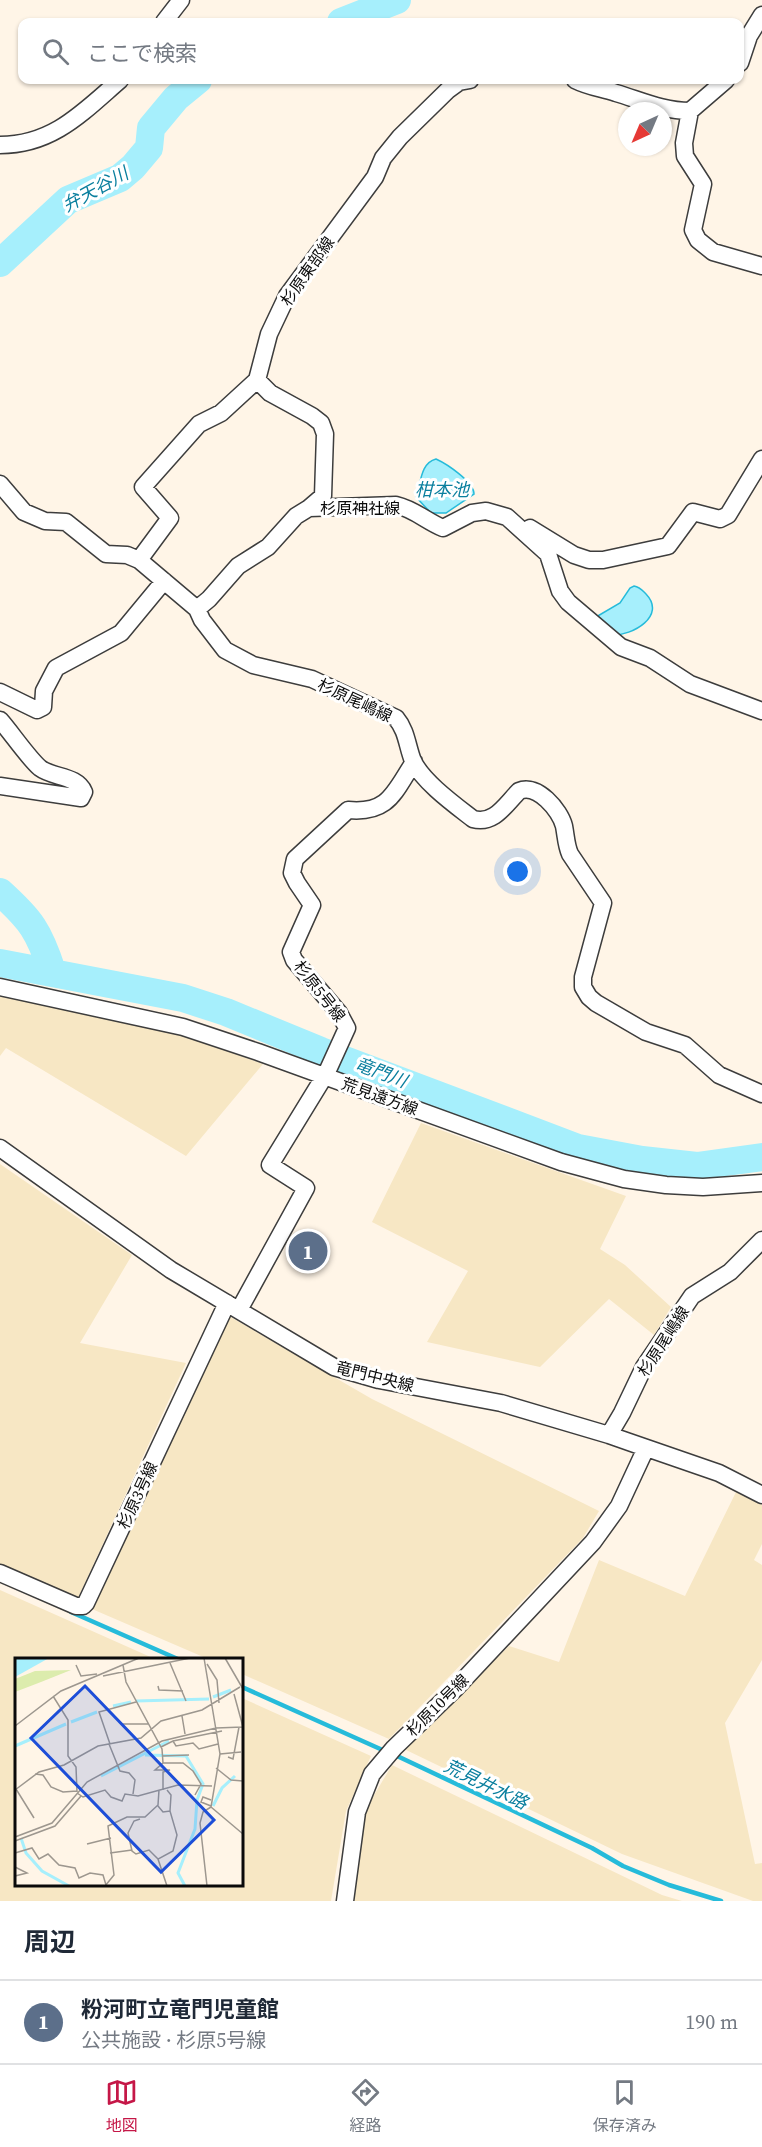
<!DOCTYPE html>
<html lang="ja">
<head>
<meta charset="utf-8">
<style>
	body { margin:0; font-family:"Source Serif 4","Noto Sans JP",serif; background:#f6f6f7; color:#1f2937 }
	.compass { position:absolute; left:618px; top:102px; width:54px; height:54px; border-radius:50%; background:#fff; box-shadow:0 2px 4px #0004; rotate:224deg }
	.you { position:absolute; left:518px; top:872px; width:21px; height:21px; margin:-15px; border:4px solid #fff; border-radius:50%; background:#1a73e8; box-shadow:0 0 0 9px #1a73e833 }
	.badge { display:grid; place-items:center; width:39px; height:39px; border-radius:50%; background:#c51747; color:#fff; font-size:20px; font-weight:700 }
	.pin { position:absolute; translate:-50% -50%; border:3px solid #fff; box-shadow:0 2px 6px #0006 }
	.list { margin:0; padding:0; list-style:none }
	h2 { display:flex; justify-content:space-between; align-items:center; height:78px; margin:0; padding:0 24px; font-size:26px }
	h2 small { font-size:20px; font-weight:400; color:#747a83 }
	.list li { display:grid; grid-template-columns:39px 1fr auto; gap:18px; align-items:center; box-sizing:border-box; height:84px; padding:0 24px; border-top:2px solid #e0e1e3 }
	.list b { display:block; font-size:22px; white-space:nowrap }
	.list p { margin:0; font-size:20px; white-space:nowrap; color:#747a83 }
	.list em { font-size:20px; font-style:normal; color:#747a83 }
	.icon { flex:none; width:33px; height:33px; fill:none; stroke:currentColor; stroke-width:2; stroke-linecap:round; stroke-linejoin:round }
	.map { position:relative; flex:none; width:762px; height:1901px; overflow:hidden }
	.search { position:absolute; background:#fff; box-shadow:0 2px 4px #0004; left:18px; right:18px; top:18px; height:66px; display:flex; align-items:center; gap:15px; box-sizing:border-box; padding:0 21px; border-radius:12px; color:#747a83; font-size:22px }
	.sheet { height:162px; background:#fff }
	nav { display:flex; justify-content:space-around; align-items:center; box-sizing:border-box; height:84px; border-top:2px solid #e0e1e3; background:#fff; font-size:16px; color:#747a83 }
	nav a { display:grid; justify-items:center; gap:3px }
	nav .on { color:#c51747 }
	.map>svg:first-child { display:block }
	.farmland { fill:#f7e7c4 }
	.water { fill:#a6effc; stroke:#26bbda; stroke-width:1.5 }
	.lines { fill:none; stroke-linecap:round; stroke-linejoin:round }
	.stream { stroke:#26bbda; stroke-width:4.5 }
	.river { stroke:#a6effc; stroke-width:28 }
	.street-casing { stroke:#3d3d3d; stroke-width:19 }
	.street { stroke:#fff; stroke-width:16 }
	.labels { text-anchor:middle; dominant-baseline:central; stroke-width:6; stroke-linejoin:round; paint-order:stroke }
	.street-label { font-size:16px; fill:#0a0a0a; stroke:#fff }
	.water-label { font-size:18px; font-style:italic; fill:#0a7f9e; stroke:#fff }
	.inset-river { fill:none; stroke:#a6effc; stroke-width:3 }
	.inset-road { fill:none; stroke:#9d978f; stroke-width:1.5 }
	.view { fill:#1d4ed8; fill-opacity:0.15; stroke:#1d4ed8; stroke-width:3 }
	.inset-edge { fill:none; stroke:#0a0a0a; stroke-width:3 }
</style>
</head>
<body>
<div class="map">
<svg width="762" height="1901" viewBox="0 0 762 1901">
	<rect width="100%" height="100%" fill="#fff5e7"/>
	<path class="farmland" d="M0,992l178,41 85,31 -77,92 -180,-108 -6,8z
		M421,1123l205,73 -26,53 25,16 46,42 -17,28 -45,-36 -69,68 -113,-25 41,-71 -96,-49z
		M0,1164l132,91 -52,88 106,20 -108,235 -78,-33z
		M227,1315l145,84 227,112 -16,27 -194,201 -147,-65v-14l-34,-1 -116,-50z
		M736,1492l26,13v39l-8,16 8,5v95l-37,63 30,141 7,-1v38h-9l-131,-47 -218,-105 105,-103 50,16 40,-102 86,36z
		M0,1590l155,69 -139,1v224h226v-186l129,58 -25,55 -15,90h-331z
		M392,1765l270,130 20,6h-330l12,-89z"/>
	<path class="water" d="M436,459c11,5 38,23 38,35l-28,19h-15l-15,-16c5,-13 4,-34 20,-38z
		M634,586c6,1 8,4 12,8 21,22 -14,42 -34,41l-16,-18 24,-14 10,-15z"/>
	<g class="lines">
		<path class="stream" d="M71,1612l109,48
			M242,1687l145,65
			M395,1755l197,93 31,18 46,19 52,16"/>
		<path class="river" d="M341,22l56,-22
			M0,263l68,-63 52,-22 13,-11 16,-19 2,-20 25,-30 22,-18
			M0,892c31,28 39,39 52,79
			M0,963l183,35 43,14 95,39 257,97 64,12 55,6 65,-9"/>
		<g class="street-casing">
			<path id="street" d="M164,22l17,-22
				M740,63l9,-27 13,-21
				M575,80c14,7 26,8 41,13 24,7 47,18 74,18l36,-31
				M690,111l-6,32 1,13 18,28 -10,46 5,10 15,12 49,14
				M0,145c53,0 83,-33 120,-65
				M0,484l24,28 21,9 21,1 40,32 21,1 12,5 58,49 5,11 23,30 28,15 59,14 84,39c11,13 11,28 17,43 10,21 42,44 60,58 21,6 32,-14 46,-28 18,-8 41,19 45,35 2,10 2,19 6,28l33,49 -20,74v10l6,10 7,6 50,29 39,13 34,30 43,19
				M309,508l14,-12 2,-62 -4,-11 -9,-7 -42,-23 -13,-13 12,-46 18,-38 88,-119 8,-19 17,-21 48,-47 11,-8 11,-2
				M530,528l44,27 15,5h14l65,-14 25,-34 27,7 8,-4 34,-56
				M139,560l31,-42 -27,-31 56,-63 22,-11 36,-33
				M197,609l12,-10 29,-33 30,-19 28,-31 13,-8 87,-3c18,4 30,16 47,23l29,-15 14,-2 21,6 41,37 12,37 8,11 53,45 29,11 40,26 72,27
				M0,692l37,18 6,-3 1,-16 12,-23 65,-35 43,-52
				M0,720c10,11 29,39 40,48 13,10 37,7 44,24l-3,6 -81,-12
				M0,987l183,40 75,25 303,110 63,17 42,6 37,2 59,-4
				M0,1148l171,122 163,97 45,13 122,23 108,32 110,38 43,22
				M239,1310l67,-122 -36,-23 57,-93 20,-44 -8,-15 -45,-53 -3,-8 21,-47 -15,-22 -5,-10 3,-14 53,-49c41,4 46,-18 66,-48
				M0,1573l76,33h7l3,-3 141,-300
				M345,1901l12,-89 15,-38 22,-26 61,-59 138,-147 26,-36 27,-58 -37,-13 13,-22 22,-46 48,-71 38,-24 32,-32"/>
		</g>
		<use href="#street" class="street"/>
	</g>
	<g class="labels">
		<g class="street-label">
			<text transform="translate(307 271) rotate(-55)">杉原東部線</text>
			<text x="360" y="508">杉原神社線</text>
			<text transform="translate(355 700) rotate(25)">杉原尾嶋線</text>
			<text transform="translate(320 991) rotate(52)">杉原5号線</text>
			<text transform="translate(380 1096) rotate(20)">荒見遠方線</text>
			<text transform="translate(663 1341) rotate(-57)">杉原尾嶋線</text>
			<text transform="translate(375 1376) rotate(14)">竜門中央線</text>
			<text transform="translate(137 1495) rotate(-65)">杉原3号線</text>
			<text transform="translate(437 1705) rotate(-45)">杉原10号線</text>
		</g>
		<g class="water-label">
			<text transform="translate(95 189) rotate(-29)">弁天谷川</text>
			<text x="442" y="489">柑本池</text>
			<text transform="translate(381 1072) rotate(21)">竜門川</text>
			<text transform="translate(486 1784) rotate(26)">荒見井水路</text>
		</g>
	</g>
	<g transform="translate(15 1658)">
		<rect width="228" height="228" fill="#fff5e7"/>
		<path d="M56,12l-30,12 -26,10v-13l20,-8z" fill="#dcecad"/>
		<path d="M0,0h34l-34,19z" fill="#a6effc"/>
		<path class="inset-river" d="M198,39l18,-7M121,43l73,-2M98,48l18,-4M56,64l26,-10M0,88l51,-22M130,97l41,1 17,28 -6,16 -2,29 -17,44 7,13M86,118l68,-35M198,148l9,-18 13,-12M6,180l5,15 16,18 27,15"/>
		<path class="inset-road" d="M189,0l16,96 -9,53 32,27M210,0l18,31M155,5l16,38M192,6l10,16 2,23M61,7l5,11 16,-2M108,7l3,17 36,67 1,14 -8,7h15l-7,2v18M88,18l87,-18M143,28l1,4 24,1M219,36l9,33M38,38l15,24v36l8,11 1,25M167,58l3,18M108,66h26M0,68l46,-35 78,-33M158,83l49,-10M94,86l11,27 9,2 6,7 -2,14M95,86l-11,-32 37,-10M146,89l12,-6 3,5 17,-3 6,6 19,-5M205,96l21,-2M147,98l27,-1M213,99l5,2 6,-32M148,105h20l10,8 8,13 -6,11M201,110l15,12 12,1M20,116l8,1 8,12 12,5 14,-1M1,131l18,29M0,132l24,-18 25,-7 34,-19 43,-8 20,-17 41,-11 38,-23M152,132l4,5 -1,16M62,135l6,4 22,-7 6,7 11,4 3,-7 13,2 40,-11 34,1M143,148l5,6 7,-1 7,24 -4,16 -15,8 9,27M196,148l-10,-4 2,-5 8,3M125,161l-6,2 -6,12 4,18 4,3 13,-4 9,9M0,179l37,-14 35,-41 75,-41 54,-13 27,-1M0,183l40,-15 26,-30M72,186l24,-6M0,195l17,-5 7,11 9,-5 11,11 16,3 4,10 11,-5 13,2 3,10M95,195l22,-3M0,209l12,6 -12,3M90,228l9,-11 -6,-49 19,-9h18l13,-12 1,-15M192,228l-7,-63 3,-11 8,-5"/>
		<path class="view" d="M70,28l129,134 -53,52 -130,-134z"/>
		<rect width="228" height="228" class="inset-edge"/>
	</g>
</svg>
<svg class="compass" viewBox="-18 -18 36 36"><path d="M0-13l5 13h-10z" fill="#e53935"/><path d="M0 13l5-13h-10z" fill="#747a83"/></svg>
<div class="you"></div>
<div class="pin badge" style="left:308px;top:1251px;background:#5c6f8a">1</div>
<div class="search"><svg class="icon" aria-label="search" viewBox="0 0 24 24"><circle cx="10" cy="10" r="6"/><path d="M15 15l6 6"/></svg>ここで検索</div>
</div>
<section class="sheet">
<h2>周辺<small></small></h2>
<ul class="list">
<li><span class="badge" style="background:#5c6f8a">1</span><div><b>粉河町立竜門児童館</b><p>公共施設 · 杉原5号線</p></div><em>190 m</em></li>
</ul>
</section>
<nav>
<a class="on"><svg class="icon" aria-label="map" viewBox="0 0 24 24"><path d="M3 6l6-2 6 2 6-2v14l-6 2-6-2-6 2zM9 4v14M15 6v14"/></svg>地図</a>
<a><svg class="icon" aria-label="directions" viewBox="0 0 24 24"><path d="M12 3l9 9-9 9-9-9zM9 14v-3h6M13 9l2 2-2 2"/></svg>経路</a>
<a><svg class="icon" aria-label="saved" viewBox="0 0 24 24"><path d="M7 4h10v16l-5-4-5 4z"/></svg>保存済み</a>
</nav>
</body>
</html>
